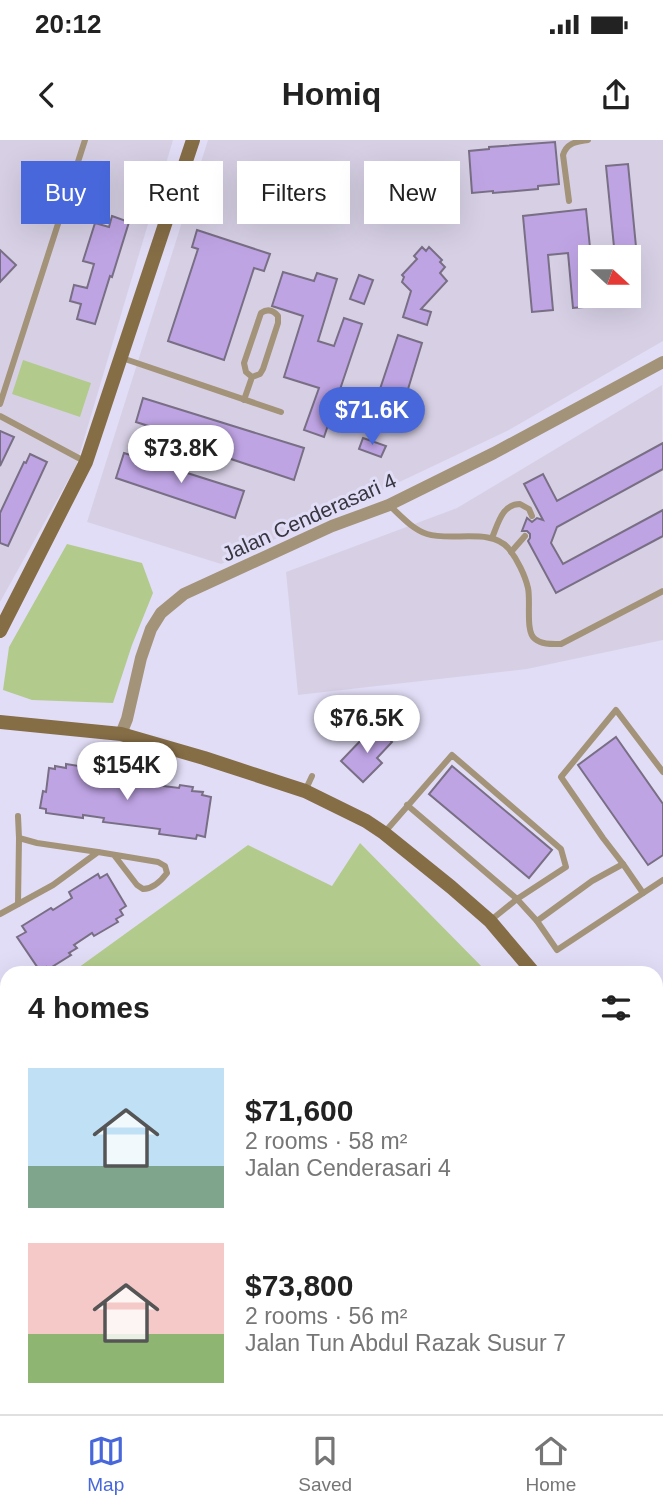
<!DOCTYPE html>
<meta charset="utf-8">
<style>
:root{--surface:#fff;--page:#f2f2f2;--text:#222;--muted:#767676;--line:#e0e0e0;--accent:#4767da}
body{margin:0;font-family:Arial,sans-serif;background:var(--page);color:var(--text);height:100vh;display:flex;flex-direction:column;font-size:26px;white-space:nowrap}
*{box-sizing:border-box;margin:0}
p{font-size:23px;color:var(--muted)}
.icon{flex:none;width:38px;height:38px;fill:none;stroke:currentColor;stroke-width:2;stroke-linecap:round;stroke-linejoin:round}
.map{position:relative;flex:1;overflow:hidden}
.drawer{position:absolute;left:0px;top:826px;width:663px;height:448px;display:flex;flex-direction:column;background:var(--surface);border-radius:21px 21px 0 0;box-shadow:0 7px 28px #0002}
.drawer>*{flex:none}
.hud{position:absolute;left:21px;top:21px;width:621px;height:63px;display:flex;gap:14px}
.needle{width:46px;rotate:111deg}
.buttons{position:absolute;left:578px;top:105px;display:grid;gap:14px}
.buttons a{display:grid;place-items:center;width:63px;height:63px;border-radius:0px;background:var(--surface);box-shadow:0 7px 28px #0002;font-size:35px}
.price{position:absolute;translate:-50% -60px;padding:0 16px;border-radius:24px;background:#fff;color:#222;font-size:23px;line-height:46px;filter:drop-shadow(0 2px 4px #0008)}
.price::after{content:'';position:absolute;left:50%;top:42px;width:21px;height:16px;margin-left:-10px;background:inherit;clip-path:polygon(0 0,100% 0,50% 100%)}
.price.current{background:var(--accent);color:#fff}
ul{padding:0;list-style:none}
li{display:flex;align-items:center;gap:21px;height:175px;padding:0 28px}
li span{display:grid;place-items:center;flex:none;width:196px;height:140px;border-radius:0px;color:#555}
li>.icon{margin-inline-start:auto}
span .icon{width:84px;height:84px;fill:#fffc;stroke-width:1}
li b{font-size:30px}
h2{display:flex;justify-content:space-between;align-items:center;height:84px;padding:0 28px;font-size:30px}
.tag{padding:0 24px;border-radius:0px;background:var(--surface);box-shadow:0 7px 28px #0002;font-size:24px;line-height:63px}
.tag.current{background:var(--accent);color:#fff}
.status{display:flex;justify-content:space-between;align-items:center;height:49px;padding:0 35px;background:var(--surface);direction:ltr}
.status svg{height:19px;fill:currentColor}
header{display:flex;justify-content:space-between;align-items:center;height:91px;padding:0 28px;background:var(--surface);font-size:32px;font-weight:700}
.tab-bar{display:flex;justify-content:space-around;align-items:center;height:98px;border-top:2px solid var(--line);background:var(--surface);font-size:19px;color:var(--muted)}
.tab-bar a{display:grid;justify-items:center;gap:4px}
.tab-bar .current{color:var(--accent)}
.map>svg:first-child{display:block}
.education{fill:#d7d0e5;fill-rule:evenodd}
.green{fill:#b2cb8d}
.building{fill:#bfa4e4;stroke:#786f85;stroke-width:2}
.lines{fill:none;stroke-linecap:round;stroke-linejoin:round}
.lane{stroke:#a39379;stroke-width:6}
.street{stroke:#a39379;stroke-width:12}
.secondary{stroke:#856d46;stroke-width:14}
.labels{text-anchor:middle;dominant-baseline:central;stroke-width:6;stroke-linejoin:round;paint-order:stroke}
.street-label{font-size:21px;fill:#383640;stroke:#e2ddf6}
</style>
<div class="status"><b>20:12</b><svg viewBox="0 0 49 12"><path d="M0 12V9h3v3zM5 12V6h3v6zM10 12V3h3v9zM15 12V0h3v12zM26 1h20v11H26zM47 4h2v5h-2z"/></svg></div>
<header><svg class="icon" aria-label="back" viewBox="0 0 24 24"><path d="M15 5l-7 7 7 7"/></svg>Homiq<svg class="icon" aria-label="share" viewBox="0 0 24 24"><path d="M12 15V3M7 8l5-5 5 5M5 13v7h14v-7"/></svg></header>
<div class="map">
<svg width="663" height="1274" viewBox="0 0 663 1274">
<rect width="100%" height="100%" fill="#e2ddf6"/>
<g class="education">
<path d="M0,0H173L76,326L0,462Z"/>
<path d="M208,0H663V201L507,291L408,338L221,424L87,382ZM590,117H628V156H590Z"/>
<path d="M662,245L663,500L527,529L298,555L286,432L457,368Z"/>
<path d="M7,964V1267H163L161,1274H0V971Z"/>
</g>
<g class="green">
<path d="M23,220L91,243L80,277L12,254Z"/>
<path d="M67,404L142,423L153,453L132,505L113,563L32,560L3,550L9,507Z"/>
<path d="M360,703L488,833H71L248,705L332,746Z"/>
<path d="M7,858V964L0,971V859Z"/>
<path d="M163,1267H648V1274H161Z"/>
</g>
<g class="building">
<path d="M555,2L559,44L538,46V49L493,53V51L472,53L469,11L489,9V7Z"/>
<path d="M628,24L637,117H615L606,26Z"/>
<path d="M586,69L591,117L590,156H594L595,166L573,168L568,113L548,115L553,170L532,172L523,76Z"/>
<path d="M112,76L129,82L112,137L110,136L95,184L77,179L81,164L70,161L74,145L87,148L94,124L83,121L95,83L109,87Z"/>
<path d="M197,90L270,114L264,131L254,128L224,220L168,201L198,109L192,107Z"/>
<path d="M422,107L426,111L429,107L442,120L440,122L445,127L440,133L447,141L421,169L431,172L427,185L403,177L411,151L402,142L404,137L402,135L417,119L414,116Z"/>
<path d="M0,110L16,125L0,142Z"/>
<path d="M283,132L314,141L317,133L337,139L318,201L334,206L344,178L362,184L324,297L304,290L319,248L284,237L303,176L272,166Z"/>
<path d="M359,135L373,140L364,164L350,159Z"/>
<path d="M398,195L422,203L405,259L379,252Z"/>
<path d="M143,258L304,308L294,340L225,317L227,311L136,282Z"/>
<path d="M0,291L14,297L0,326Z"/>
<path d="M363,298L386,306L381,317L359,309Z"/>
<path d="M663,303V329L557,387L551,403L563,424L663,370V396L556,453L528,401L530,398V394L527,391H522L527,378L532,382L537,378L543,380L524,344L543,334L557,361Z"/>
<path d="M124,313L244,351L235,378L116,338Z"/>
<path d="M30,314L47,322L8,406L0,403V373L24,322L26,323Z"/>
<path d="M379,589L392,602L377,618L382,623L363,642L341,621L364,597L368,601Z"/>
<path d="M616,597L663,664V715L648,725L578,625Z"/>
<path d="M66,624L79,626V630L89,631V634L113,638V635L124,636V633L137,635V639L147,640V643L155,645L179,648L180,645L193,647L192,651L203,652L202,655L211,657L205,697L197,695L196,699L159,694L160,689L103,682L104,678L83,675V678L46,673V669L40,668L43,651L46,652L49,628L55,629V626L66,628Z"/>
<path d="M452,626L552,710L529,738L429,654Z"/>
<path d="M98,734L100,738L107,734L126,766L120,770L123,775L116,779L118,782L94,796L92,793L74,805L77,808L69,813L71,815L47,830L46,827L40,831L17,797L26,792L22,786L51,768L53,770L72,758L69,752Z"/>
</g>
<g class="lines">
<g class="lane">
<path d="M569,61L563,15C567,2 577,2 588,0"/>
<path d="M122,218L281,272"/>
<path d="M244,260L252,237L260,234L263,229L278,183V176C273,170 267,169 261,173L244,223L246,232L252,237"/>
<path d="M0,264L85,0"/>
<path d="M0,276L86,322"/>
<path d="M389,365C401,376 412,389 427,394C451,402 492,387 509,409C517,419 525,435 528,448C531,461 525,492 535,499C542,505 553,504 561,504L663,451"/>
<path d="M492,398C498,384 502,364 520,364L529,369L532,376"/>
<path d="M511,412L525,396"/>
<path d="M305,651L312,636"/>
<path d="M18,676L19,698L37,703L98,712"/>
<path d="M384,693L452,615L561,709L566,727L517,759L407,665"/>
<path d="M623,724L603,698L561,637L616,570L663,632"/>
<path d="M18,764L19,698"/>
<path d="M0,774L53,745L98,712L158,722L165,726L167,733C161,741 153,749 143,749L137,745L114,715"/>
<path d="M491,780L517,759L537,781L557,810L663,740"/>
<path d="M537,781L592,741L623,724L643,753"/>
<path d="M656,913L663,909"/>
<path d="M656,932L663,928"/>
<path d="M656,963L663,958"/>
<path d="M656,984L663,985"/>
<path d="M656,1016L663,1025"/>
</g>
<g class="street">
<path d="M121,594L127,579L141,518L151,489L161,473L184,454L332,386L389,365L494,313L663,222"/>
<path d="M0,1164H7"/>
</g>
<g class="secondary">
<path d="M0,491L86,322L193,0"/>
<path d="M0,582L121,594L204,618L305,651L366,681L384,693L451,747L490,781L534,833"/>
<path d="M656,1059L663,1075"/>
</g>
</g>
<g class="labels">
<g class="street-label">
<text transform="translate(309 377) rotate(-24)">Jalan Cenderasari 4</text>
</g>
</g>
</svg>
<div class="buttons">
<a><svg class="needle" viewBox="-14 -14 28 28"><path d="M0-13l5 13h-10z" fill="#e53935"/><path d="M0 13l5-13h-10z" fill="#767676"/></svg></a>
</div>
<b class="price current" style="left:372px;top:307px">$71.6K</b>
<b class="price" style="left:181px;top:345px">$73.8K</b>
<b class="price" style="left:367px;top:615px">$76.5K</b>
<b class="price" style="left:127px;top:662px">$154K</b>
<div class="hud">
<a class="tag current">Buy</a>
<a class="tag">Rent</a>
<a class="tag">Filters</a>
<a class="tag">New</a>
</div>
<section class="drawer">
<h2>4 homes<svg class="icon" aria-label="filters" viewBox="0 0 24 24"><path d="M4 7h16M4 17h16"/><circle cx="9" cy="7" r="2"/><circle cx="15" cy="17" r="2"/></svg></h2>
<ul>
<li><span style="background:linear-gradient(#bfe0f5 70%,#7fa58c 0)"><svg class="icon" aria-label="home" viewBox="0 0 24 24"><path d="M3 11l9-7 9 7M6 9v11h12V9"/></svg></span><div><b>$71,600</b><p>2 rooms · 58 m²</p><p>Jalan Cenderasari 4</p></div></li>
<li><span style="background:linear-gradient(#f6c9c9 65%,#8fb573 0)"><svg class="icon" aria-label="home" viewBox="0 0 24 24"><path d="M3 11l9-7 9 7M6 9v11h12V9"/></svg></span><div><b>$73,800</b><p>2 rooms · 56 m²</p><p>Jalan Tun Abdul Razak Susur 7</p></div></li>
</ul>
</section>
</div>
<nav class="tab-bar">
<a class="current"><svg class="icon" aria-label="map" viewBox="0 0 24 24"><path d="M3 6l6-2 6 2 6-2v14l-6 2-6-2-6 2zM9 4v14M15 6v14"/></svg>Map</a>
<a><svg class="icon" aria-label="saved" viewBox="0 0 24 24"><path d="M7 4h10v16l-5-4-5 4z"/></svg>Saved</a>
<a><svg class="icon" aria-label="home" viewBox="0 0 24 24"><path d="M3 11l9-7 9 7M6 9v11h12V9"/></svg>Home</a>
</nav>
